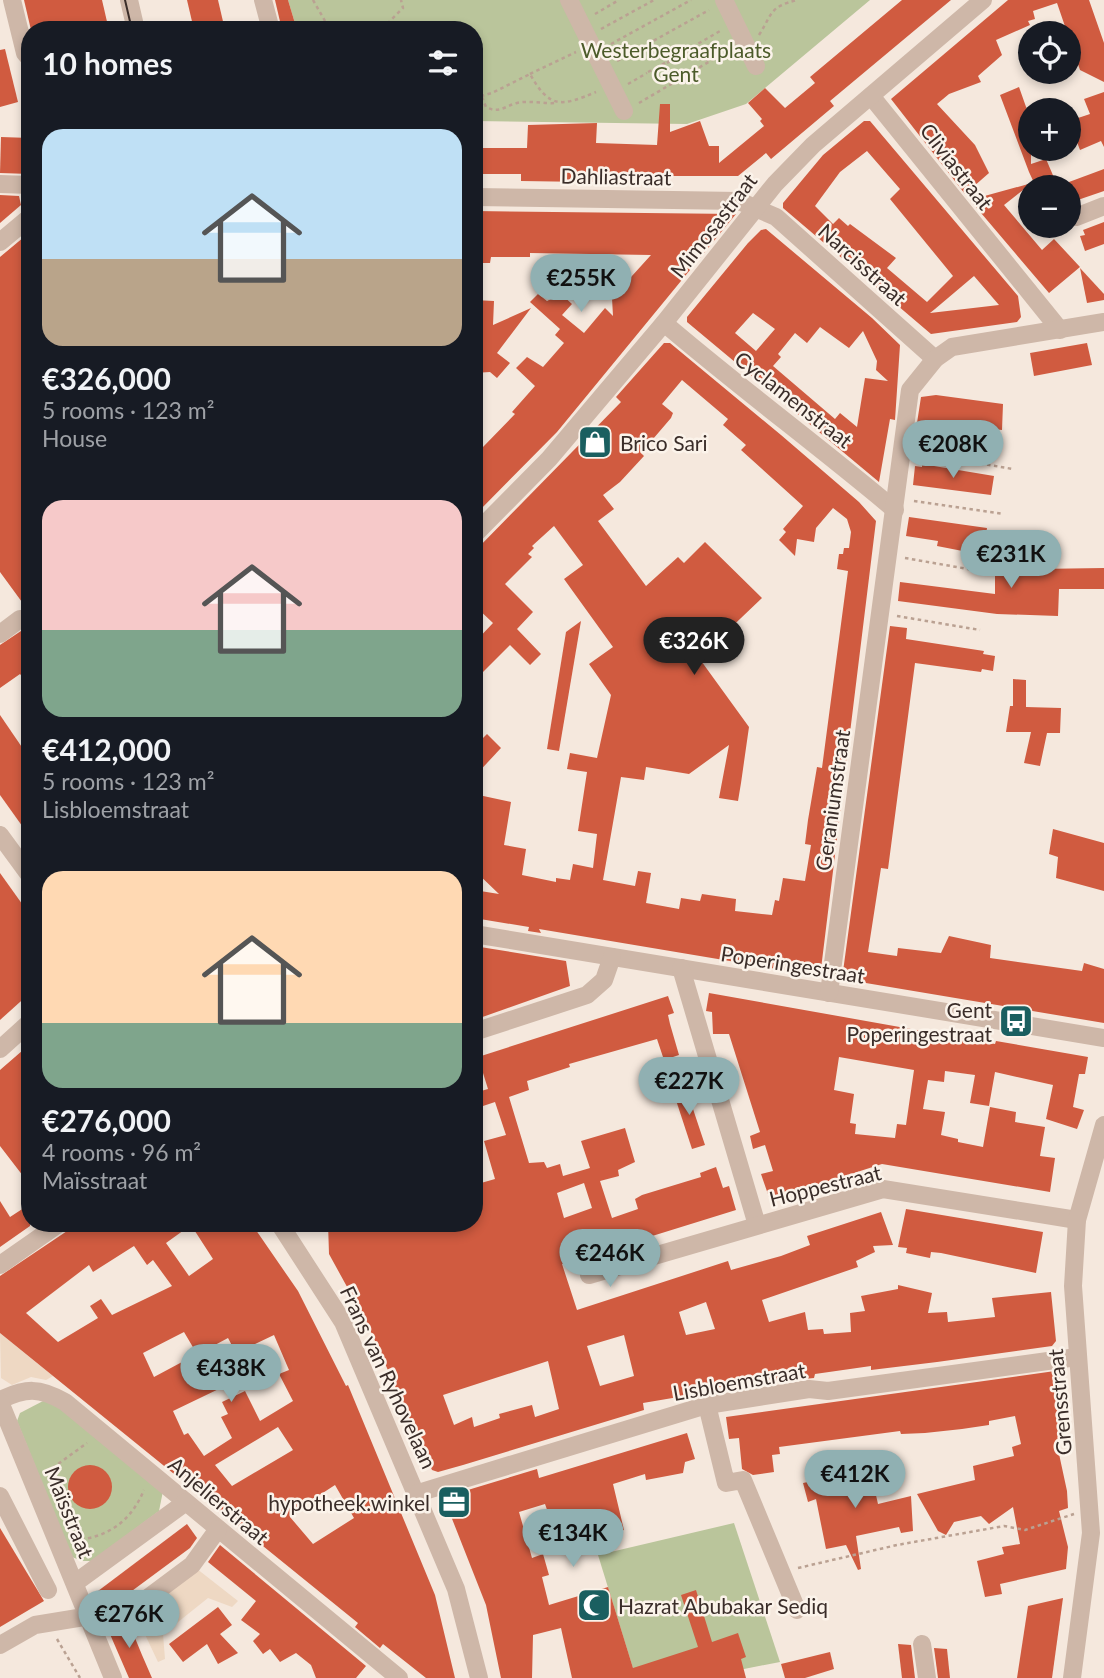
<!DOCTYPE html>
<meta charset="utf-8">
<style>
:root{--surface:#171b24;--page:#242831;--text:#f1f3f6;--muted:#9ea1a6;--accent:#90b0b2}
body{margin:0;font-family:Lato,sans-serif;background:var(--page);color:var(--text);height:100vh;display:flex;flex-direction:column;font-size:26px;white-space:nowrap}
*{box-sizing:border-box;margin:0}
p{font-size:23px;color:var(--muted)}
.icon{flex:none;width:38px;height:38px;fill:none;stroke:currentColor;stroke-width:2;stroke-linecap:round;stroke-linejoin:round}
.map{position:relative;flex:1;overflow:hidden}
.side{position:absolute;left:21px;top:21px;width:462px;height:1211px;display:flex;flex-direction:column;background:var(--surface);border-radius:28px;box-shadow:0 4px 10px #0003}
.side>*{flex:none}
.buttons{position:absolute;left:1018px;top:21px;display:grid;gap:14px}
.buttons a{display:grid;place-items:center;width:63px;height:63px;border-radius:50%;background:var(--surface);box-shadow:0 4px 10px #0003;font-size:35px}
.price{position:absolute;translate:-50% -60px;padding:0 16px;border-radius:24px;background:var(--accent);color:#111;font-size:23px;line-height:46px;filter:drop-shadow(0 2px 4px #0008)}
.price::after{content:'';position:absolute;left:50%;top:42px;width:21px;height:16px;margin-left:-10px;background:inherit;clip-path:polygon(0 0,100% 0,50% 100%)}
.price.active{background:#222;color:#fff}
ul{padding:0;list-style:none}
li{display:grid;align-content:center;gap:14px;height:371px;padding:0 21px}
li span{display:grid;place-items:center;height:217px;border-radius:21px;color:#555}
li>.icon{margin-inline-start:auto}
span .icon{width:126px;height:126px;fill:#fffc;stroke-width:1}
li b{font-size:30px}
h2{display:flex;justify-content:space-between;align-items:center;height:84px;padding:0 21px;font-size:30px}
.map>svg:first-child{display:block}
.green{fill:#bac59b}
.plaza{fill:#eed8c3}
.building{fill:#d05b40;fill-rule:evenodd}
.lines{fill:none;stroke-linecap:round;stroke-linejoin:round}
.path{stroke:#baa192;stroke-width:2.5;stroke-dasharray:3.5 3.5;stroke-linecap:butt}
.minor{stroke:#ceb7a8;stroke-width:18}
.tram{stroke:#3a2d29;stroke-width:2}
.labels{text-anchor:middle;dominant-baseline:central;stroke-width:5;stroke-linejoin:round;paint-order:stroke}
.park-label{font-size:21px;fill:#4c5b2a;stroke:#fbf3ea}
.street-label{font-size:21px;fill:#3a2d29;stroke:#fbf3ea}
.poi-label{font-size:21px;fill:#3a2d29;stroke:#fbf3ea;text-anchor:start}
</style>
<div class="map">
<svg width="1104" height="1678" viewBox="0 0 1104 1678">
<rect width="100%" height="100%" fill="#f5e8dd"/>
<g class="green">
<path d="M288,0H870L746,104L687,124L474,121V30H297Z"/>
<path d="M45,1400L62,1407L163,1491L159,1511L92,1561H82L72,1557L17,1421L20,1413Z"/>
<path d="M734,1523L780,1662L744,1669L636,1678L598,1555Z"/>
</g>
<g class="plaza">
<path d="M0,1333L27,1355L53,1376L46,1380L31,1377L12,1385L1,1378Z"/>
<path d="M192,1565L238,1601L232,1607L208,1598L163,1634L165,1659L158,1662L133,1609Z"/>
</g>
<g class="building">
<path d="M24,0H102L108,26L105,30H31Z"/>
<path d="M187,0H218L225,30H194Z"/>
<path d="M275,0H288L297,30H282Z"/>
<path d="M902,0H951L830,101L834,106L771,159L766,153L738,176H604L603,182H587L521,181V174H474V148H527L528,125L597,123L596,143L657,145L660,104H670V132L700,121L709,146H719V163L764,126L760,121L762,119L748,103L765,88L785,108L815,83L810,77Z"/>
<path d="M1008,0H1089L1104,43V82L1080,70L1057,3L1033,11L1035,19L1028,21L1030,25L996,40L1002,55L978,76L981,82L949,94L937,104L975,145L989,173L965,194L891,99Z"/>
<path d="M5,49L18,102L0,107V50Z"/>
<path d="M1019,87L1031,121V164L1046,159L1058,187H1036L1029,172L1000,95Z"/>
<path d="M1104,92V147L1101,141L1080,150L1069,121L1090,114L1084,99Z"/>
<path d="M864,121H870L1018,296L1021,317L1017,322L931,334L783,208V203L823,155ZM867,151L900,189L890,199L953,276L927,302L887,268L896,258L850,224L848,226L839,218L833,224L815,206L840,172ZM974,276L999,305L930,313L935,309Z"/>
<path d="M1,137L30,138V174L0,173Z"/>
<path d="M1104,169V191L1069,203V182Z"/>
<path d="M1032,183L1004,205L1042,250L1054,239L1080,267L1049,293L970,200Z"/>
<path d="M0,195L19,196L21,205L0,223Z"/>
<path d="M474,211L736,214L557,432L474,516V439L483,447L515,414L512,412L535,386L516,368L527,357L543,367L564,343L555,335L560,329L530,302L538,294L547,301L561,294L572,304L562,315L584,333L605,308L613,316L612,298L651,255L530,253V257H491L490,263H474Z"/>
<path d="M1104,222V244L1085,251L1080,236L1085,235L1083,230Z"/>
<path d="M766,229L872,318L900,345L895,420L890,419L879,482L687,322V317L748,243L761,230ZM753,313L775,329L756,351L735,333ZM820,327L849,348L863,331L877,361L876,370L888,381L865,378L857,427L840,413L835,419L773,366L781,357L778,354L795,333L807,343Z"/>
<path d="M30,232V294L21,300L30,311V613L0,572V257Z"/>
<path d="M1080,268L1104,294V300L1087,303Z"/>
<path d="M474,300L494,301L493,325L531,308L497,353L510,363L497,378L490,372L474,373Z"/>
<path d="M664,343H670L781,435L859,502L876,521L821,969L813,975L539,929L541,933L528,931L529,927L474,918V890L499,894L474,870V794L511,802L504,845L526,849L522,875L556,882V878L570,880L573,864L593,868L597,834L578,831L587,772L567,769L570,753L597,758L611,695L589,664L613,647L564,579L583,565L554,526L532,546L534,548L528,554L532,557L505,584L533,612L517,629L541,654L530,665L510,645L474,681V643L493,623L474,605V552L621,402L616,397ZM682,380L728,419L723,425L746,445L741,450L803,506L783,529L786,532L779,540L795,556L797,539L814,542L816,528L833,508L847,519L851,532L849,548H844L843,554H839L837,569L848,571L822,768L817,767L808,820L805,844L811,845L805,881L783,878L779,901L775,900L772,915L735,911L736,899L702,894L700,901L681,898L679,909L646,903L651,873L638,871L635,886L603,880L621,777L644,780L646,767L689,774L729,745L719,798L738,801L741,783L749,727L699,658L762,598L705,542L684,563L678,557L646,586L598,521L614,509L603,495L620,482L644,456L641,453L671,418L673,413L662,404Z"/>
<path d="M1087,343L1092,365L1034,376L1030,353Z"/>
<path d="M936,395L1003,404L1002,430L965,426L963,434L947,433L948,427L917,423L921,397Z"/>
<path d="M922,464L994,476L991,495L913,485L915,466L922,467Z"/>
<path d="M909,517L987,528L983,555L937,546L938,541L906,536Z"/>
<path d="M1036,554L1037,569L1104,568V589H1059L1058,616L997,614L898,601L900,582L995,594V570H1016L1015,555Z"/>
<path d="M581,621L559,751L547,749L566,632Z"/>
<path d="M30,625V686L20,674L0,688V645Z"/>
<path d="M890,626L907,628L906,639L984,651L983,654L995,656L993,671L982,669L981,672L915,663L888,869L881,868L868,952L897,956L898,948L941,953L949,936L991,945L990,958L1082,971L1084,963L1104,969V1023L842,979Z"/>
<path d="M1013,679L1026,680V707L1061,708L1060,733H1047L1040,766L1024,763L1031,732H1006L1010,706H1013Z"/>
<path d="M0,715L30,759V837L0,795Z"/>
<path d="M487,734L501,748L474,777V747Z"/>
<path d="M1053,829L1104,843V891L1056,878L1058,857L1049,854Z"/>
<path d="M0,873L30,915V993L0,1020Z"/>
<path d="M474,946L566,961L570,986L474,1020Z"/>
<path d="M709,993L995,1044L996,1041L1088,1057L1085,1074H1079L1073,1107L1084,1110L1077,1129L1046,1119L1053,1085L995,1072L989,1106L970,1103L975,1075L945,1071L944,1082L928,1080L923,1109L945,1112L941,1135L958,1139V1142L983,1147L990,1107L1016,1112L1015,1122L1045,1127L1040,1156L1055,1158L1050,1192L882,1164L770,1200L761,1174L773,1171L765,1145L753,1149L750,1136L760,1132L729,1034H713L712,1012L706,1011ZM839,1057L914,1070L906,1125L897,1124L895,1138L855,1134L856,1124L850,1123L854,1094L834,1090Z"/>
<path d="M668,996L674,1013L668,1015L670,1024L679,1055L664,1060L657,1039L569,1064L570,1067L527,1081L529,1090L509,1097L529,1163L544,1162L547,1168L560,1164L563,1176L590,1168L581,1141L625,1128L635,1162L618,1170L619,1176L600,1181L612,1218L638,1209L635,1199L642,1195L701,1177L700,1173L716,1167L723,1188L729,1186L736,1210L562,1264L577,1310L728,1261L731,1270L781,1256L810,1245L807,1236L881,1212L893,1245L873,1246L875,1252L856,1261L858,1267L762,1300L769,1322L805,1312L808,1330L823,1329L824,1334L851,1332L850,1313L865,1311L861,1296L898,1289V1285L932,1293L928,1313L947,1312L948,1322L995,1317L992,1298L1051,1292L1056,1341L1052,1346L937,1362L871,1370V1366L815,1374L814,1378L701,1389L702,1393L643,1403L644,1410L463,1465L438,1472L432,1470L368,1325L329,1254L328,1223H474V1185L495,1179L484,1141L506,1135L495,1102L474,1109V1093L488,1089L478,1057ZM584,1183L592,1208L564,1218L557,1193ZM706,1302L715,1329L686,1335L679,1312ZM624,1335L634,1376L600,1386L587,1346ZM548,1361L559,1409L535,1417L532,1405L499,1414L500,1418L474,1427L472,1417L454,1425L443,1395Z"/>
<path d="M30,1044V1146L21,1152L30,1166V1185L0,1146V1070Z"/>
<path d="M685,1085L705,1145L692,1149L672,1088Z"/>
<path d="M0,1201L10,1217L30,1204V1226L0,1247Z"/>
<path d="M906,1209L1043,1232L1036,1273L941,1253L931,1252L930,1258L906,1253L907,1248L898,1247Z"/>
<path d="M79,1223H251L298,1291L346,1386L348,1385L435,1595L455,1678H426L383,1644L380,1648L355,1627L358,1623L0,1333V1276ZM191,1225L213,1259L189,1276L166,1243ZM134,1246L147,1265L153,1260L172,1286L112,1315L101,1299L90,1306L98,1318L58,1342L26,1313L89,1265L93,1272ZM184,1332L197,1354L154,1377L143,1353ZM274,1335L289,1370L279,1374L293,1401L260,1421L245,1391L222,1402L228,1414L221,1417L232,1438L204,1456L188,1433L184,1435L173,1411L227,1385L220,1372L202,1381L198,1354L228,1338L236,1353ZM278,1427L293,1450L232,1486L215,1465ZM335,1485L354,1518L313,1544L290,1517L297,1513L295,1511Z"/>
<path d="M1055,1371L1059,1375L1064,1424L1065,1435L1056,1440L1067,1491L1068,1508L1059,1511L1068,1547L1066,1569L1000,1584L1002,1594L985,1597L977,1561L1004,1554L1002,1547L1020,1544L1013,1507L989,1524L981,1516L954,1522L946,1535L938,1531L917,1494L975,1480L973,1466L1014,1456L1012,1447L1021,1444L1015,1416L989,1421V1425L962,1429L925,1433L901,1434L900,1431L779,1447L780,1454L772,1455L774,1472L753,1475L742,1469L739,1438L729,1439L726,1417Z"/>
<path d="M687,1433L695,1459L685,1462L683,1473L646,1480L645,1474L613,1484L624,1530L561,1549L545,1504L519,1512L532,1558L543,1554L549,1575L542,1577L549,1605L608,1587L633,1668L698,1647L681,1595L696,1590L712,1642L738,1633L746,1657L741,1659L746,1678H572L561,1628L533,1635L532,1678H501L486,1605L445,1501L448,1496L537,1469L539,1478Z"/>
<circle cx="90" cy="1487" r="22"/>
<path d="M870,1469L878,1504L911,1496L913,1531L901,1533L899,1527L856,1536L861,1569L858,1570L846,1545L826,1549L816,1499L808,1502L803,1483Z"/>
<path d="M187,1524L197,1538L190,1548L121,1599L106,1602L98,1591Z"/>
<path d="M0,1528L44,1601L0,1627Z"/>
<path d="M220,1545L366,1666L356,1678H316L311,1665L296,1653L280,1662L270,1649L263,1654L253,1641L260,1634L241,1620L256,1601L208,1562Z"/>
<path d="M1063,1598L1052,1678H1017L1028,1606Z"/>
<path d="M218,1607L232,1625L220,1634L238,1653L218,1664L207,1644L183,1662L169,1644Z"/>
<path d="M128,1621L142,1655L152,1678H129L106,1625Z"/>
<path d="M898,1644L911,1645L915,1678H902Z"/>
<path d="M934,1648L947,1649L950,1678H938Z"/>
<path d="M830,1652L834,1669L805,1678H785L781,1664Z"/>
</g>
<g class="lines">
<g class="path">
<path d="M313,0L325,21L340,30"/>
<path d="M595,14L619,0"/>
<path d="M601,29L654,0"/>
<path d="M386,30V25L403,8L401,0"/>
<path d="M759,35C773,13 769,7 797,0"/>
<path d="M611,44L691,0"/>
<path d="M617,61L709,10"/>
<path d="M656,68L720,31"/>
<path d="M648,72L687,53L709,60L731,54"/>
<path d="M530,74L576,52"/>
<path d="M628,84L647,73"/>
<path d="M482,97L486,107C499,114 505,106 517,103C529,100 544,104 556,103"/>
<path d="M474,98L492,93L530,74C550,110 562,106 596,92"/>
<path d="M639,103L712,60"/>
<path d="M918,453L1013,469"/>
<path d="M914,501L1004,514"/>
<path d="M905,558L991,573"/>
<path d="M897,616L980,630"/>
<path d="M47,1472L87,1443"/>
<path d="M74,1540C108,1538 131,1521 144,1490"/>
<path d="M798,1568L897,1545L1004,1526L1025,1530L1074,1514"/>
<path d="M57,1639L80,1678"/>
</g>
<g class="minor">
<path d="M12,0L25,53L30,59"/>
<path d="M129,0L136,30"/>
<path d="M263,0L271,30"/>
<path d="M569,0L624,111"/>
<path d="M724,0L756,66"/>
<path d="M871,96L1060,330"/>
<path d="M0,184L30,185"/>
<path d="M474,197L739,201L776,217L935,359"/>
<path d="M1076,217L1104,206"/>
<path d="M0,242L30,217"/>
<path d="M664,323C740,388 819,446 895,510"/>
<path d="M474,535L549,459L664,323L775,184L813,145L983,0"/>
<path d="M0,634L20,619"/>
<path d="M0,835L30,876"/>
<path d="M474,934L1104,1038"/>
<path d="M681,968L757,1225"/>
<path d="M829,993L910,390L935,359L952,347L1104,322"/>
<path d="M474,1032L587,995L604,980L612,957"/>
<path d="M0,1049L30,1022"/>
<path d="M279,1223L343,1322L456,1589L479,1678"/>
<path d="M0,1265L60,1223"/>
<path d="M589,1275L883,1189L1077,1220"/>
<path d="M0,1400C26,1388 39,1387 65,1402L399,1678"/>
<path d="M0,1402L113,1678"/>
<path d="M707,1405L726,1483L743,1480L797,1610"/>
<path d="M418,1493L707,1405L809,1389L828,1391L1077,1357"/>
<path d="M0,1496L48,1590"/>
<path d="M75,1583L186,1502"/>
<path d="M922,1644L927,1678"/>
<path d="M0,1645L35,1625L133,1609L192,1565L218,1529"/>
<path d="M1072,1678L1091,1533L1073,1286L1077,1220L1104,1125"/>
</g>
<path class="tram" d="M125,0L132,30"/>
</g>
<defs>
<g id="shop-square" transform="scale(1.75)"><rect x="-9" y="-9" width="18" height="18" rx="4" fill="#1a5f60" stroke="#fbf3ea"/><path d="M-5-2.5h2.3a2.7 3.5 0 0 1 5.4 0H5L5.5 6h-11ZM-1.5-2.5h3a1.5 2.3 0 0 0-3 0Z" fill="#fff"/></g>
<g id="bus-square" transform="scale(1.75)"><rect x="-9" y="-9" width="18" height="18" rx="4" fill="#1a5f60" stroke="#fbf3ea"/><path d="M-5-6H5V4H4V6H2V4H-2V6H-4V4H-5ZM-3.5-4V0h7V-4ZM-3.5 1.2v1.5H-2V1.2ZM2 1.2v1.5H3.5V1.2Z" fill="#fff"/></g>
<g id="office-square" transform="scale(1.75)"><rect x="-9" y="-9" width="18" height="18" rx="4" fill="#1a5f60" stroke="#fbf3ea"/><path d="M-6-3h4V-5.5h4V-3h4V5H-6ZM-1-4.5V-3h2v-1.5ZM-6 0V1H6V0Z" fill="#fff"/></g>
<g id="mosque-square" transform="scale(1.75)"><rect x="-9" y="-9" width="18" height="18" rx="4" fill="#1a5f60" stroke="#fbf3ea"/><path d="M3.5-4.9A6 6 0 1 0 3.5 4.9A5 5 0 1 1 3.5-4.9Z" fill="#fff"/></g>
</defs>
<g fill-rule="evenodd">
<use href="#shop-square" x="595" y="442"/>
<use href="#bus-square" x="1016" y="1021"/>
<use href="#office-square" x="454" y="1502"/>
<use href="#mosque-square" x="594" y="1605"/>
</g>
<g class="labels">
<g class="park-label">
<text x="676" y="49">Westerbegraafplaats<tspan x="676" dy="24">Gent</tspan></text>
</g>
<g class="street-label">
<text transform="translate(957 166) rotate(52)">Cliviastraat</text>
<text transform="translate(616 176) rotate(1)">Dahliastraat</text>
<text transform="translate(713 225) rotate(-52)">Mimosastraat</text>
<text transform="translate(863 264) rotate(42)">Narcisstraat</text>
<text transform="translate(794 399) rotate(38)">Cyclamenstraat</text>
<text transform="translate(832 800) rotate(-82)">Geraniumstraat</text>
<text transform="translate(793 964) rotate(9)">Poperingestraat</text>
<text transform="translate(825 1185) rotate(-14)">Hoppestraat</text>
<text transform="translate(389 1377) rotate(65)">Frans van Ryhovelaan</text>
<text transform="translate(739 1381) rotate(-10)">Lisbloemstraat</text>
<text transform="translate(1059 1402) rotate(-95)">Grensstraat</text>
<text transform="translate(219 1500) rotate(40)">Anjelierstraat</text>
<text transform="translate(70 1512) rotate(68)">Maïsstraat</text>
</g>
<g class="poi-label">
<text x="620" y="442">Brico Sari</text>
<text x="992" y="1009" text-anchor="end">Gent<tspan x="992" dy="24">Poperingestraat</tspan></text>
<text x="430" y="1502" text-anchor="end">hypotheek.winkel</text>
<text x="618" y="1605">Hazrat Abubakar Sediq</text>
</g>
</g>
</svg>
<div class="buttons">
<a><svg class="icon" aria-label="locate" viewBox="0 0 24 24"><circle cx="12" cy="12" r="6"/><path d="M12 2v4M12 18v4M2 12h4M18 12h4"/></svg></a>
<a>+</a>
<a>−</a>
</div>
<b class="price" style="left:581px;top:314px">€255K</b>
<b class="price" style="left:953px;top:480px">€208K</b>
<b class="price" style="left:1011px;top:590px">€231K</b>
<b class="price active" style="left:694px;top:677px">€326K</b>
<b class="price" style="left:689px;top:1117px">€227K</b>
<b class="price" style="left:610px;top:1289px">€246K</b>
<b class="price" style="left:231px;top:1404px">€438K</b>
<b class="price" style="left:855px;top:1510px">€412K</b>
<b class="price" style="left:573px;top:1569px">€134K</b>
<b class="price" style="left:129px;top:1650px">€276K</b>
<section class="side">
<h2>10 homes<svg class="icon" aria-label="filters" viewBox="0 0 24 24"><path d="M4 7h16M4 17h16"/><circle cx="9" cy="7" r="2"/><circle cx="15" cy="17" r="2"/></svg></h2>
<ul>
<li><span style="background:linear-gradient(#bfe0f5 60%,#b9a48a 0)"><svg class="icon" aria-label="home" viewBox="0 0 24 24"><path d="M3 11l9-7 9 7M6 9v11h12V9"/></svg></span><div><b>€326,000</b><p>5 rooms · 123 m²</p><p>House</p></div></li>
<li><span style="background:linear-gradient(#f6c9c9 60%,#7fa58c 0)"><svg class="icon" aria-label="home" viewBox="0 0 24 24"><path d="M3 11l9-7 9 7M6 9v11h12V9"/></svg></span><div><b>€412,000</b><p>5 rooms · 123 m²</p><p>Lisbloemstraat</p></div></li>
<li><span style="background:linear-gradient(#ffd9b3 70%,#7fa58c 0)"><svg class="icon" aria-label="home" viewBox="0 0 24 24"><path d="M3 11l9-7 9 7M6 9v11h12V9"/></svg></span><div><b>€276,000</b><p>4 rooms · 96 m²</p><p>Maïsstraat</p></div></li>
</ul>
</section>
</div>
